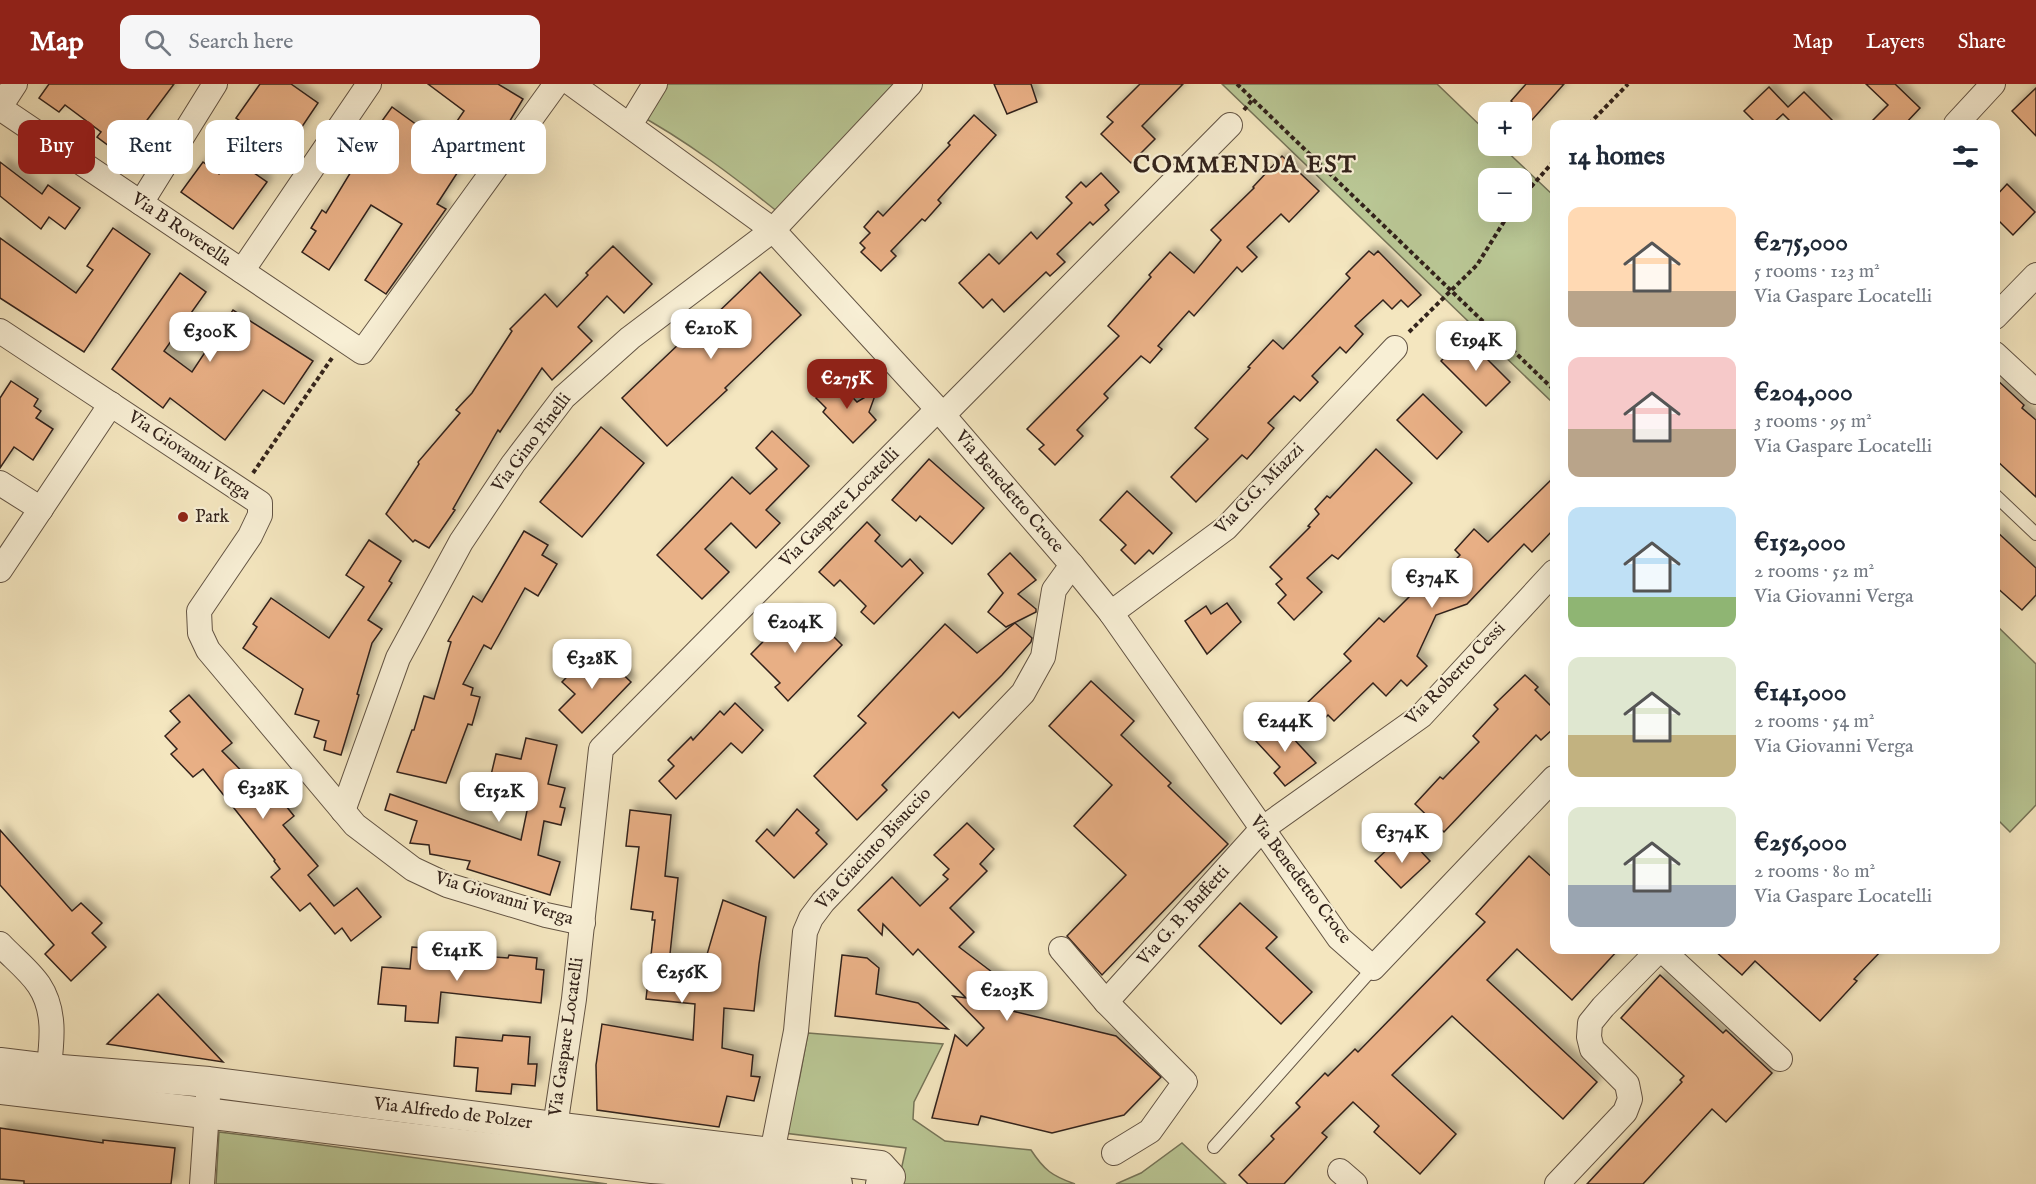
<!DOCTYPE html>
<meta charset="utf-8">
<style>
:root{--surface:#fff;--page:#f6f6f7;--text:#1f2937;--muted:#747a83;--accent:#8f2418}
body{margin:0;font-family:"IM FELL English",serif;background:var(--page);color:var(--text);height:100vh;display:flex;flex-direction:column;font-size:22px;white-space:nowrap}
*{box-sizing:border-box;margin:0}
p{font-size:20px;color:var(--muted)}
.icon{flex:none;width:33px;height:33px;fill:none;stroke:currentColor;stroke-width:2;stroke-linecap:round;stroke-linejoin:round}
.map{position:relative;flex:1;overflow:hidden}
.details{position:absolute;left:1550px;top:36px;width:450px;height:834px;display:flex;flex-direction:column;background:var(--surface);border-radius:12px;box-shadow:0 6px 24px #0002}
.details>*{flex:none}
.top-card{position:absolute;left:18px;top:36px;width:570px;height:54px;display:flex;gap:12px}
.buttons{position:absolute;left:1478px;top:18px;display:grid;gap:12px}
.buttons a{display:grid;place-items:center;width:54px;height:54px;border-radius:12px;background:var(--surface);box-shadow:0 6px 24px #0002;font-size:30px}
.price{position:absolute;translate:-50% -51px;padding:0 14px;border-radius:12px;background:#fff;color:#222;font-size:20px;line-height:39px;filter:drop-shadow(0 2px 3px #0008)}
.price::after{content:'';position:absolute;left:50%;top:36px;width:18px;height:14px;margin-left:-9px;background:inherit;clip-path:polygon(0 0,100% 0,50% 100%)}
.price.selected{background:var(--accent);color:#fff}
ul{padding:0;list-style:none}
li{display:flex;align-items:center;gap:18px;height:150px;padding:0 18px}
li span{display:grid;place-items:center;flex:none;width:168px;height:120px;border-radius:12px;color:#555}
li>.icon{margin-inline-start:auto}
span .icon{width:72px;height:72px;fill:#fffc;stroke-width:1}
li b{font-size:26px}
h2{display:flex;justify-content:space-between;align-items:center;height:72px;padding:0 18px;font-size:26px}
.chip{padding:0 21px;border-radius:12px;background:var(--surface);box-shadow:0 6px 24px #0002;font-size:21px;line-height:54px}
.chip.selected{background:var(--accent);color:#fff}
header{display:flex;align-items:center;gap:36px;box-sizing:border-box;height:84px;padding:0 30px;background:var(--accent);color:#fff}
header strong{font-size:28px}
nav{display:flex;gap:33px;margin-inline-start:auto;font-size:21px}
.search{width:420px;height:54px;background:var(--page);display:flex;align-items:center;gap:15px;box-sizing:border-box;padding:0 21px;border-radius:12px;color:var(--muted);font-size:22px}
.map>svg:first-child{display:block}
.green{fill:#b9c694;stroke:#767458;stroke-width:1.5;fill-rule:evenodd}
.building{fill:#e8af85;stroke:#33231b;stroke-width:1.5;filter:url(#shadow)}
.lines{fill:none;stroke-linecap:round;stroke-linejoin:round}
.service-casing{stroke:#635444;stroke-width:14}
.minor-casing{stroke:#635444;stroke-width:26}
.tertiary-casing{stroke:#635444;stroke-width:32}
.path{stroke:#33231b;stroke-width:4;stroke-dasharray:4.5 3;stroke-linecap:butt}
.service{stroke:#f8efd5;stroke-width:12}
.minor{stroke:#f8efd5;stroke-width:24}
.tertiary{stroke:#f8efd5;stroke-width:30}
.poi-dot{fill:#8f2418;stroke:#f8efd5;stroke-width:2}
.labels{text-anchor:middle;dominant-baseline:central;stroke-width:4.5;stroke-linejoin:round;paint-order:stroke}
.street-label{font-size:18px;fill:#33231b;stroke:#f8efd5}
.poi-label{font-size:18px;fill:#33231b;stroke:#f8efd5;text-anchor:start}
.district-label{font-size:24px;font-weight:bold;letter-spacing:1.5px;fill:#33231b;stroke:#f8efd5}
</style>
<header>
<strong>Map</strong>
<div class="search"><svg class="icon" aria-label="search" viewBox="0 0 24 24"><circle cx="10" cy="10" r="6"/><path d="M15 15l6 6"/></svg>Search here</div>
<nav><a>Map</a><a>Layers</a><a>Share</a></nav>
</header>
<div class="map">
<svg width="2036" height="1100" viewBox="0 0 2036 1100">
<defs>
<filter id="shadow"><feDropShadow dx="5.5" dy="-5.5" stdDeviation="3" flood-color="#0004"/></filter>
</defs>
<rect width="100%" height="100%" fill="#f4e6bf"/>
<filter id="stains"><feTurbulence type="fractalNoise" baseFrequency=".00333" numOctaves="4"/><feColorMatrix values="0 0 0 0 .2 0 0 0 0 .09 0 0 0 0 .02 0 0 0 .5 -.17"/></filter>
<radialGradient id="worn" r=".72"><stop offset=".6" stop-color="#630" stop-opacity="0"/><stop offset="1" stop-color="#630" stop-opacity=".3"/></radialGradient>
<g class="green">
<path d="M647,0H896L784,133C736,94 686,56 632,27Z"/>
<path d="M1222,0H1437L1488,49V62H1501L1554,112V320ZM1488,94H1521V128H1488Z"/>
<path d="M1995,540L2036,580V721L2010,748L1995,733Z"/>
<path d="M808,949L943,960L914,1018L913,1035L945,1057L1031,1066C1044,1086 1052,1092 1075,1100H898L906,1064L784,1049L799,997Z"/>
<path d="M219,1048L300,1058L607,1100H216Z"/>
<path d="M1182,1059L1226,1100H1116L1141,1089Z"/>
</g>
<g class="building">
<path d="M49,0H174L121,71L97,53L101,48L65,21L59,28L39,14Z"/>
<path d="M260,0H291L318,19L285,68L236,34Z"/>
<path d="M428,0H498L523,15L502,50L496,47L469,88L461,83L437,120L446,125L386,210L365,196L402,140L371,121L329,186L302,168L316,147L311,144L322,126L326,129L366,63L364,62L392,23L442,59L464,27Z"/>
<path d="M994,0H1031L1037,18L1007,30Z"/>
<path d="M1140,0H1183L1142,42L1155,55L1131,79L1101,50L1113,38L1107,33Z"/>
<path d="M1526,0H1564L1532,36L1511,17Z"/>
<path d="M1866,0H1895L1920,24L1905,40H1869L1888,21Z"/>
<path d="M1769,3L1788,23L1804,8L1836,40H1793L1783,30L1772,40H1757L1744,27Z"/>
<path d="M2036,4V52L2012,27Z"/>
<path d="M974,31L996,51L938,116L941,119L925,137L922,135L891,167L896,172L881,187L861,168L865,164L860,159L870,149L864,143L878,127L883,132L950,61L948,59Z"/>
<path d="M1282,72L1319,107L1289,138L1281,130L1247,163L1257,173L1242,188L1237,183L1194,232L1189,227L1158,262L1162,265L1150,279L1141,272L1104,310L1108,314L1077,346L1083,352L1055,381L1039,365L1044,361L1027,345L1119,252L1108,242L1151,193L1149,191L1170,168L1194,189L1221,156L1211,146L1254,104L1253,103Z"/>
<path d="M231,73L267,98L233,145L181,108L203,78L219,90Z"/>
<path d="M0,78L42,110L48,101L80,124L65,145L49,133L41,145L0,112Z"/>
<path d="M1101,89L1119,108L1105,121L1109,126L1093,141L1090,138L1057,170L1065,178L1050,192L1046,188L1004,228L992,215L983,224L959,199L989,170L999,180L1031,148L1037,155L1072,119L1066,113L1081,98L1086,103Z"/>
<path d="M2007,100L2035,128L2013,151L1995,133V113Z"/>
<path d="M113,144L150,170L84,268L0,214V154L76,209L93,186L87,182Z"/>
<path d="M613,162L652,200L624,229L607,212L578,243L592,257L552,296L542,284L500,348L498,346L453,425L455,426L429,464L415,456L413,458L386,430L419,380L418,378L460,329L456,326L472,309L512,247L510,245L545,210L557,223L588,191L586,189Z"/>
<path d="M1369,167L1374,171L1378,167L1421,211L1408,223L1401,216L1392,225L1383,216L1355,242L1363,250L1346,269L1340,263L1312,292L1318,298L1300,317L1294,312L1268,339L1274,344L1247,375L1242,371L1196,418L1171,393L1208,355L1195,344L1250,284L1248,283L1273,256L1283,265L1350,194L1346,190Z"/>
<path d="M760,188L801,231L725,304L727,306L667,362L622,314L681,258L684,261Z"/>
<path d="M180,189L206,208L164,267L192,288L233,226L313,277L284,320L263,306L225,356L170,314L163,324L112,285Z"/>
<path d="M1465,253L1510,298L1486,322L1441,277Z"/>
<path d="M1995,294L2024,321L2022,324L2036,336V413L1995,375Z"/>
<path d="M835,295L857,318L877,306L869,328L876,336L853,359L823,328L826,324L816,314Z"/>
<path d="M11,297L38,315L34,322L41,327L36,334L53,345L33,376L14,363L0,384V314Z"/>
<path d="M1423,310L1462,348L1437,375L1397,336Z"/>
<path d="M601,343L644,379L582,453L540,418Z"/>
<path d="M772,347L809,382L766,426L780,439L756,464L731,439L705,465L729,488L702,515L657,471L732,393L750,410L777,385L756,364Z"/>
<path d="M1376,365L1412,399L1338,475L1332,471L1307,494L1322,508L1294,536L1278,519L1286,511L1276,500L1282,495L1270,483L1310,443L1308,442L1319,430L1315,425L1327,412L1330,414Z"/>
<path d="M929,375L984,424L952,460L920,432L916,437L892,416Z"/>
<path d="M1554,393V445L1532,468L1524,460L1467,520L1436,531L1417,572L1427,582L1407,602L1401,596L1386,612L1373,599L1334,637L1328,631L1323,636L1307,619L1351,577L1344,570L1379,534L1384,538L1426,496L1431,501L1460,471L1455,466L1474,445L1488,458Z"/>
<path d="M1127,407L1172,449L1153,470L1149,466L1135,480L1121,466L1126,461L1100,436Z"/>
<path d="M867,438L880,451L875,457L902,483L910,475L923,489L874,540L861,528L866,522L840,496L834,502L819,488Z"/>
<path d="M1995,446L2036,484V511L2022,526L1995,502Z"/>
<path d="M524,447L548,461L542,471L557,480L538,512L525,504L491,565L484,561L463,600L473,604L471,611L480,613L472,641L468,640L446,699L397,688L412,646H414L424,612L434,615L451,558L448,557L473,512L482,518Z"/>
<path d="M369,456L401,477L389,497L392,499L368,536L382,545L372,559L357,610L359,611L341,671L324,666L326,657L314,653L319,637L295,630L303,605L243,564L257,543L253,540L271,514L329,554L364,503L346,491Z"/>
<path d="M1010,469L1036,496L1018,510L1036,525V528L1006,543L988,528L1003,509L988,490Z"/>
<path d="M1227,519L1241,538L1207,570L1185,537L1206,522L1211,530Z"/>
<path d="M793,527L820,554L827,546L842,561L788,617L775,603L780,599L751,570Z"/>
<path d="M1015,539L1032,554L1031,558L1002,591L959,634L953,628L882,701L887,706L857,736L814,692L866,639L858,632L945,540L977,569Z"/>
<path d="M595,564L631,598L582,649L559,626L575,610L562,598Z"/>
<path d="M1525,591L1538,603L1535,606L1554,625V644L1541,656L1536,651L1444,748L1415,720L1440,693L1443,695L1479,658L1473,652L1498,625L1494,621Z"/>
<path d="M1091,597L1134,637L1121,651L1171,699L1168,702L1228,760L1102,891L1067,852L1126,791L1074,742L1112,701L1049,642Z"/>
<path d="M189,611L232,659L222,667L267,713L274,707L294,732L283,741L318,782L308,791L334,822L357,804L381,833L351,857L342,844L335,850L310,819L300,827L271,793L280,785L274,777L275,776L203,685L193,693L171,670L177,665L165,652L180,638L170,627Z"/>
<path d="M735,619L763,646L742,669L731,659L676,715L659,697L674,682L668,676L691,653L693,656L720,627L724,631Z"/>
<path d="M1277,637L1316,679L1285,702L1274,689L1280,683L1255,656Z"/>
<path d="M526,654L557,661L548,700L565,704L560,723L565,724L561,741L544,737L538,771L560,778L550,811L467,785L470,777L430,770L429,761L410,759L417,737L385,726L390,710L521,756L529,717L487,708L496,670L521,675Z"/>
<path d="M797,725L819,746L816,749L827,760L794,794L756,757L767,745L774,752Z"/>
<path d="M630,726L671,731L665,792L678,794L670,870L706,874L723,816L766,833L759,880L754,927L724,924L722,964L753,971L751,992L760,993L754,1017L727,1012L719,1043L597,1026L596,981L602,940L693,956L695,920L646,915L655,836H652L653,828L631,825L639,763L626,762Z"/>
<path d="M967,739L994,765L980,780L987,787L950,824L974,848L959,863L1013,904L1008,926L1116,952L1161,993L1124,1031L1052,1049L981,1032L978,1041L932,1034L955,951L967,962L984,944L953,912L966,914L918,865L913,871L883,840L882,851L858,826L892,793L920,822L948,795L943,791L949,785L934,771Z"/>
<path d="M0,746L72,827L81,819L102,839L92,849L106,863L71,897L45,870L54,861L0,801Z"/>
<path d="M1393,760L1403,771L1415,761L1430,777L1401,804L1375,777Z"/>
<path d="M1529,772L1554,795V866H1618L1572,916L1517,865L1487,896L1597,998L1563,1035L1452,932L1392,991L1456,1050L1420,1090L1374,1048L1379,1042L1353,1018L1322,1049L1327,1053L1284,1100H1248L1239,1091L1274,1055L1271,1052L1300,1023L1296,1019L1325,989L1328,992L1355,965L1358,968L1485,838L1476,830Z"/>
<path d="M1240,819L1277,853L1266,864L1312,908L1281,940L1199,862Z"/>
<path d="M412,863L445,866L443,879L479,883L480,872L508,874L509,871L537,874L536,885L544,886L541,919L441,908L438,939L405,937L406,922L378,920L382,883L410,885Z"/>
<path d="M1714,866H1882L1854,895L1857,897L1820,937L1755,877L1742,891Z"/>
<path d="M842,871L867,874L879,884L876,910L918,919L948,945L835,932Z"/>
<path d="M1660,891L1723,949L1726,946L1772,989L1726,1038L1712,1025L1643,1100H1587L1682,998L1680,996L1684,992L1621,934Z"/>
<path d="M158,910L223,978L107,960Z"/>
<path d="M503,951L530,953L528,980H537L535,1002L512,1000L511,1010L476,1007L478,984L454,982L456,953L502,957Z"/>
<path d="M0,1044L103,1059V1056L175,1064L171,1100H24V1097L0,1095Z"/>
</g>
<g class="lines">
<g class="service-casing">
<g id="service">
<path d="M1995,411L2036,450"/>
<path d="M1214,1063L1373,884"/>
</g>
</g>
<g class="minor-casing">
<g id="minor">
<path d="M572,0L773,146L943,331L1072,481L1111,529L1339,854L1373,884L1554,694"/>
<path d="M0,23L15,0"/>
<path d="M0,24L362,268L556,0"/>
<path d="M1956,40L1993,0"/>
<path d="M630,41L655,0"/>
<path d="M141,119L215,0"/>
<path d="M242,187L369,0"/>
<path d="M1995,233L2036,191"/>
<path d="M0,247L260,419V431L250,452L199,527L200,549L208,566L355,741L413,785L447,801L546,831L583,839"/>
<path d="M1995,270L2036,308"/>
<path d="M943,331L1230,41"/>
<path d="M0,399L41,425"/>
<path d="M0,486L111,320"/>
<path d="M1111,529L1226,444L1395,264"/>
<path d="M343,727L398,574L461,458L513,380L564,313L630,254L773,146L910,0"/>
<path d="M0,860C12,873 29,886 39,901C59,931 50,968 47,1001"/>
<path d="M1061,865L1106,918L1185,998L1150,1047L1114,1069"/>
<path d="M1662,866L1780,975"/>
<path d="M1106,918L1262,745L1421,632L1554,488"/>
<path d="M554,1061L555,1043L574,915L601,665L937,326"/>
<path d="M770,1086L772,1069L796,947L805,848L811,834L823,818L1023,609L1043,573L1054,506L1072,481"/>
<path d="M1340,1087L1355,1100"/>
<path d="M202,1100L209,998"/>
<path d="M1557,1100L1625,1028L1630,1015L1627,1000L1592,965L1589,953L1590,939L1603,923L1659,866"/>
</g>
</g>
<g class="tertiary-casing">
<g id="tertiary">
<path d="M0,979L49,985L209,998L555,1043L880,1082L890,1093L881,1100"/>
<path d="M0,1005L205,1029L652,1084L770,1092L837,1100"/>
</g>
</g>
<g class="path">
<path d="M1237,0L1554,306"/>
<path d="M1244,26L1253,15"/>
<path d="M1589,40L1628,0"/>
<path d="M1521,114L1554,77"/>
<path d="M1409,248L1477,181L1510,128"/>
<path d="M253,389L332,274"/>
</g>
<use href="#service" class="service"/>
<use href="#minor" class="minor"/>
<use href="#tertiary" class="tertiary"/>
</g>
<circle class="poi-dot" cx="183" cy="433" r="6"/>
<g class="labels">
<g class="street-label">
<text transform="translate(181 146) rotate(34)">Via B Roverella</text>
<text transform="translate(532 359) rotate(-53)">Via Gino Pinelli</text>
<text transform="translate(189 372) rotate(34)">Via Giovanni Verga</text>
<text transform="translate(1260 405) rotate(-46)">Via G.G. Miazzi</text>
<text transform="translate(1009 408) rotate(49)">Via Benedetto Croce</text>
<text transform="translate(840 424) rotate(-45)">Via Gaspare Locatelli</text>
<text transform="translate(1456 590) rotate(-46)">Via Roberto Cessi</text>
<text transform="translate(874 765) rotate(-47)">Via Giacinto Bisuccio</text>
<text transform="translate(1300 796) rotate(53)">Via Benedetto Croce</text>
<text transform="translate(504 815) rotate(17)">Via Giovanni Verga</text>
<text transform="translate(1184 832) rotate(-48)">Via G. B. Buffetti</text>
<text transform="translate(567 953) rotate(-82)">Via Gaspare Locatelli</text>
<text transform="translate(453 1030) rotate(7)">Via Alfredo de Polzer</text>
</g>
<g class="poi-label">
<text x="195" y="433">Park</text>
</g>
<g class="district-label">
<text x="1245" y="81">COMMENDA EST</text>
</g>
</g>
<rect width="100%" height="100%" filter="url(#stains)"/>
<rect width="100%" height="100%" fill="url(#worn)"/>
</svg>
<div class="buttons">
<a>+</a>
<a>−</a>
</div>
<b class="price" style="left:711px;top:276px">€210K</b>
<b class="price" style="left:210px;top:279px">€300K</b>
<b class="price" style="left:1476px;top:288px">€194K</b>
<b class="price selected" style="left:847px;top:326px">€275K</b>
<b class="price" style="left:1432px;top:525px">€374K</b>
<b class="price" style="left:795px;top:570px">€204K</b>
<b class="price" style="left:592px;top:606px">€328K</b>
<b class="price" style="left:1285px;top:669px">€244K</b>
<b class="price" style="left:263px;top:736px">€328K</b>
<b class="price" style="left:499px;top:739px">€152K</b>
<b class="price" style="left:1402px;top:780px">€374K</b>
<b class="price" style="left:457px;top:898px">€141K</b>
<b class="price" style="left:682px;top:920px">€256K</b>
<b class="price" style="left:1007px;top:938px">€203K</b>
<div class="top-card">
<a class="chip selected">Buy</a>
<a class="chip">Rent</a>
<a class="chip">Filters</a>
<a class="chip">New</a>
<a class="chip">Apartment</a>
</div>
<section class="details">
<h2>14 homes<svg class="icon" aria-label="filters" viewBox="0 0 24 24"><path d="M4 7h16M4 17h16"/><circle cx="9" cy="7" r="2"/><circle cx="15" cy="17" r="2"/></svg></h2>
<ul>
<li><span style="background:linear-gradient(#ffd9b3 70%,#b9a48a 0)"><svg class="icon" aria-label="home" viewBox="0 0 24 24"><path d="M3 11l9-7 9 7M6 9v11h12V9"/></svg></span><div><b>€275,000</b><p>5 rooms · 123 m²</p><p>Via Gaspare Locatelli</p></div></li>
<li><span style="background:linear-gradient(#f6c9c9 60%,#b9a48a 0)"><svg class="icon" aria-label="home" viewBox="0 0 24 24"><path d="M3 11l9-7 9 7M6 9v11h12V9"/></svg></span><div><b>€204,000</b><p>3 rooms · 95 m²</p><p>Via Gaspare Locatelli</p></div></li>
<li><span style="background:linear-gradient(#bfe0f5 75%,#8fb573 0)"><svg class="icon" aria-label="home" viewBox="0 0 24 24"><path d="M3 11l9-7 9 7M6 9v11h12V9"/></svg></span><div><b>€152,000</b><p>2 rooms · 52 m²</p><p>Via Giovanni Verga</p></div></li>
<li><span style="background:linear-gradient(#dfe7d0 65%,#c2b280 0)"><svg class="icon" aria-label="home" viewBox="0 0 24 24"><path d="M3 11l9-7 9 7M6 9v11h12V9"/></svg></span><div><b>€141,000</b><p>2 rooms · 54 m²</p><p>Via Giovanni Verga</p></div></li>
<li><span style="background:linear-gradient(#dfe7d0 65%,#9aa5b1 0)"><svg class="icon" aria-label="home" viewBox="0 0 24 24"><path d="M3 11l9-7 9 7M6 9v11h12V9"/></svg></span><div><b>€256,000</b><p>2 rooms · 80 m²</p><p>Via Gaspare Locatelli</p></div></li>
</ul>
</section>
</div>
